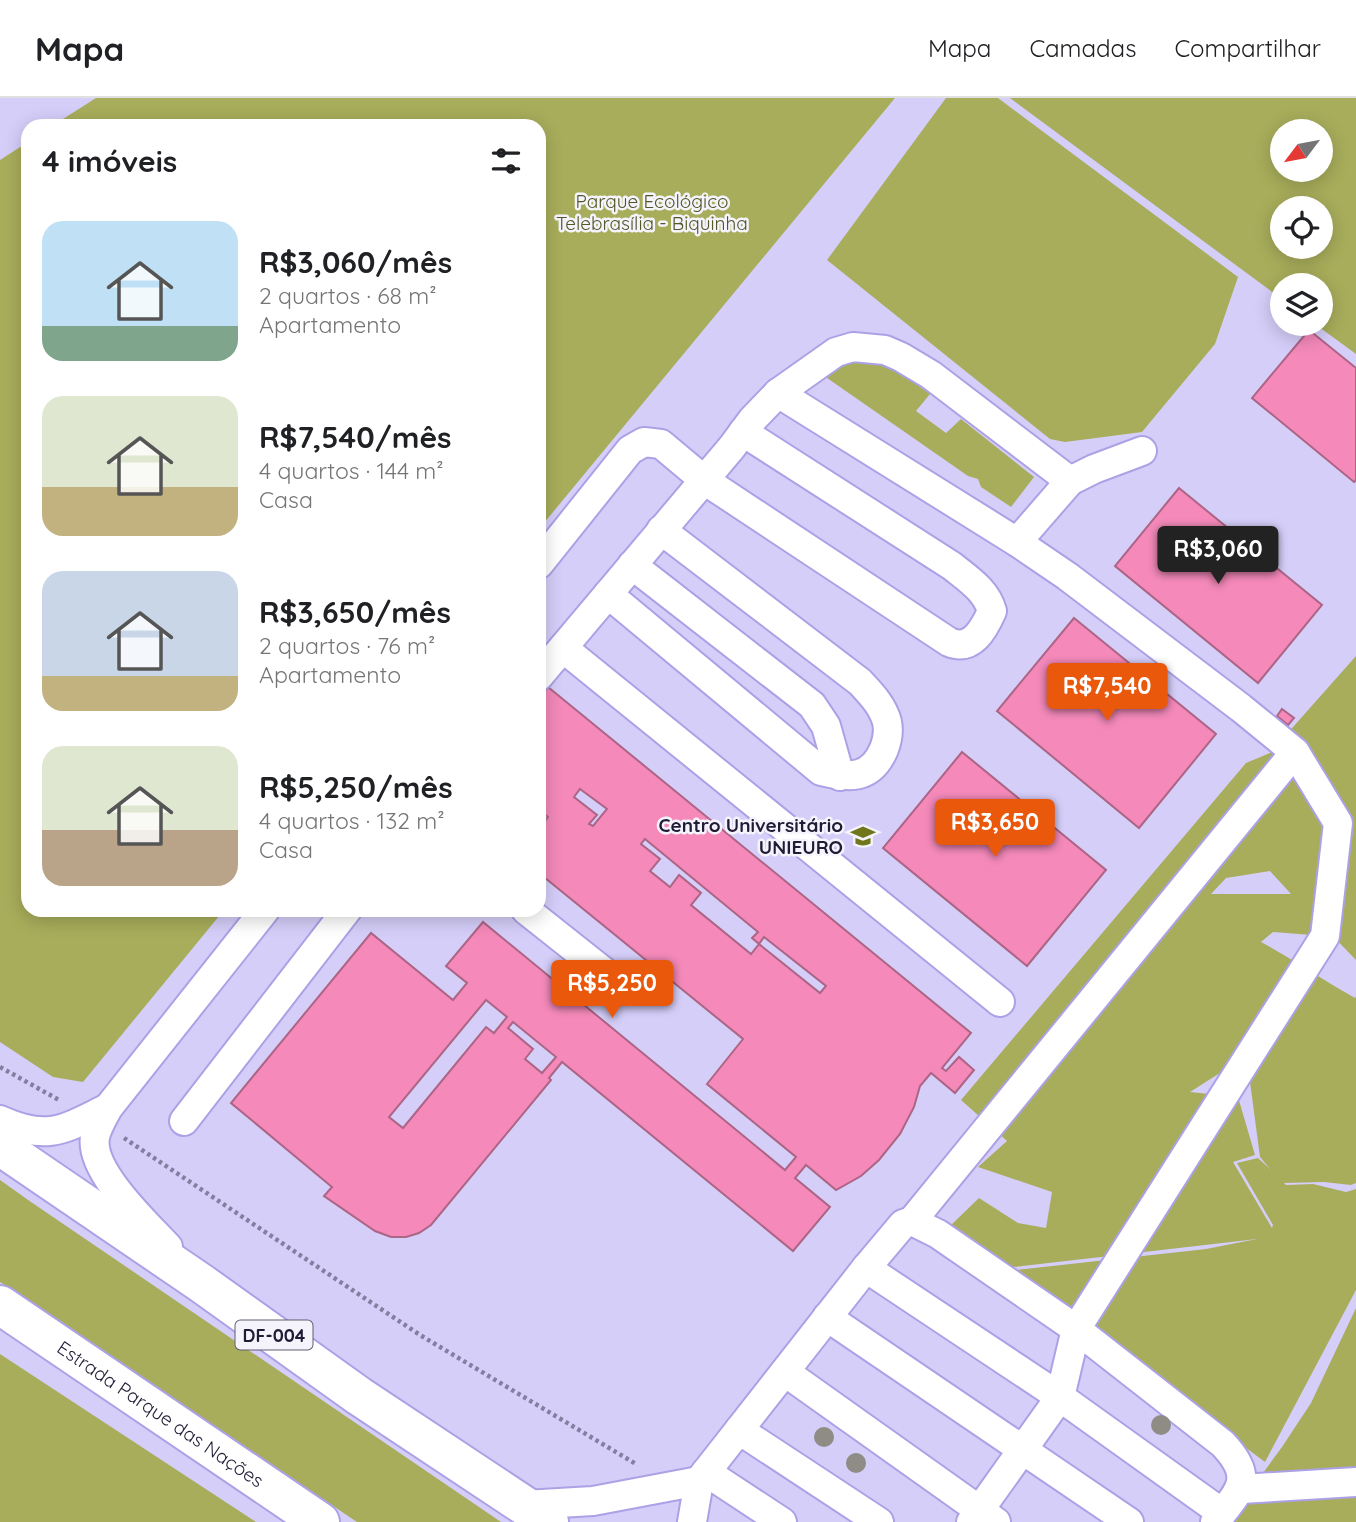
<!DOCTYPE html>
<html lang="pt">
<meta charset="utf-8">
<style>
:root{--surface:#fff;--page:#f2f2f2;--text:#202124;--muted:#757577;--line:#e0e0e0;--accent:#ea580c}
body{margin:0;font-family:Quicksand,sans-serif;background:var(--page);color:var(--text);height:100vh;display:flex;flex-direction:column;font-size:26px;white-space:nowrap}
*{box-sizing:border-box;margin:0}
p{font-size:23px;color:var(--muted)}
.icon{flex:none;width:38px;height:38px;fill:none;stroke:currentColor;stroke-width:2;stroke-linecap:round;stroke-linejoin:round}
.map{position:relative;flex:1;overflow:hidden}
.panel{position:absolute;left:21px;top:21px;width:525px;height:798px;display:flex;flex-direction:column;background:var(--surface);border-radius:21px;box-shadow:0 4px 18px #0003}
.panel>*{flex:none}
.needle{width:46px;rotate:238deg}
.tools{position:absolute;left:1270px;top:21px;display:grid;gap:14px}
.tools a{display:grid;place-items:center;width:63px;height:63px;border-radius:50%;background:var(--surface);box-shadow:0 4px 18px #0003;font-size:35px}
.price{position:absolute;translate:-50% -60px;padding:0 16px;border-radius:7px;background:var(--accent);color:#fff;font-size:23px;line-height:46px;filter:drop-shadow(0 2px 4px #0008)}
.price::after{content:'';position:absolute;left:50%;top:42px;width:21px;height:16px;margin-left:-10px;background:inherit;clip-path:polygon(0 0,100% 0,50% 100%)}
.price.selected{background:#222;color:#fff}
ul{padding:0;list-style:none}
li{display:flex;align-items:center;gap:21px;height:175px;padding:0 21px}
li span{display:grid;place-items:center;flex:none;width:196px;height:140px;border-radius:21px;color:#555}
li>.icon{margin-inline-start:auto}
span .icon{width:84px;height:84px;fill:#fffc;stroke-width:1}
li b{font-size:30px}
h2{display:flex;justify-content:space-between;align-items:center;height:84px;padding:0 21px;font-size:30px}
header{display:flex;align-items:center;gap:42px;box-sizing:border-box;height:98px;padding:0 35px;background:var(--surface);border-bottom:2px solid var(--line)}
header strong{font-size:33px}
nav{display:flex;gap:38px;margin-inline-start:auto;font-size:24px}
.map>svg:first-child{display:block}
.green{fill:#a8ad5b;fill-rule:evenodd}
.building{fill:#f489ba;stroke:#ac6585;stroke-width:2;fill-rule:evenodd}
.lines{fill:none;stroke-linecap:round;stroke-linejoin:round}
.minor-casing{stroke:#ada1e6;stroke-width:32}
.highway-casing{stroke:#ada1e6;stroke-width:42}
.path{stroke:#847ea1;stroke-width:4.5;stroke-dasharray:3.5 3.5;stroke-linecap:butt}
.minor{stroke:#fff;stroke-width:28}
.highway{stroke:#fff;stroke-width:38}
.tree{fill:#8e8c85}
.labels{text-anchor:middle;dominant-baseline:central;stroke-width:5;stroke-linejoin:round;paint-order:stroke}
.shield{fill:#f5f4fc;stroke:#615d71;stroke-width:2}
.shield-label{font-size:18px;font-weight:bold;fill:#211c36}
.park-label{font-size:19px;fill:#535626;stroke:#f5f4fc}
.poi-label{font-size:19px;font-weight:bold;fill:#211c36;stroke:#f5f4fc;text-anchor:end}
.street-label{font-size:19px;fill:#211c36;stroke:#f5f4fc}
</style>
<header>
<strong>Mapa</strong>
<nav><a>Mapa</a><a>Camadas</a><a>Compartilhar</a></nav>
</header>
<div class="map">
<svg width="1356" height="1424" viewBox="0 0 1356 1424">
<rect width="100%" height="100%" fill="#d5cef9"/>
<g class="green">
<path d="M96,0H895L539,431V28H52Z"/>
<path d="M946,0H998L1238,179L1215,246L1142,334L1065,344L1050,341L827,162Z"/>
<path d="M1010,0H1356V256L1315,226H1321V187H1283V202ZM1283,33H1321V72H1283ZM1283,110H1321V149H1283Z"/>
<path d="M28,44V812H224L83,984L53,979L0,944V62Z"/>
<path d="M872,261L893,270L930,296L916,313L946,335L961,321L1034,379L1011,409L981,389L978,381L968,378L817,273L840,263Z"/>
<path d="M1356,558V862L1328,833L1325,838L1273,834L1261,844C1293,861 1323,882 1355,900L1356,898V1085L1351,1087L1324,1084L1284,1085L1286,1087L1313,1086L1346,1094L1356,1091V1192L1265,1364L1008,1173L1206,1151L1257,1141L1013,1169L949,1129L979,1100L1018,1125L1046,1130L1052,1094L978,1069L1007,1043L961,1002L1246,665L1270,655ZM1270,773L1291,796H1211L1226,780ZM1223,973L1250,984L1260,1059L1270,1071L1258,1060L1237,1065L1273,1127L1272,1130L1233,1064L1255,1057L1238,999L1190,994Z"/>
<path d="M0,1082L31,1104L501,1424H357L0,1184Z"/>
<path d="M1356,1210V1424H1227L1282,1349L1311,1305Z"/>
<path d="M0,1256L256,1424H0Z"/>
</g>
<g class="building">
<path d="M1309,232L1356,270V382L1354,384L1252,300Z"/>
<path d="M1179,390L1322,507L1258,585L1115,468Z"/>
<path d="M1074,520L1216,636L1139,730L997,613Z"/>
<path d="M548,589L971,935L942,970L946,973L959,959L974,972L955,995L931,975L920,988L914,1009L900,1036L879,1062L861,1078L836,1092L806,1067L795,1080L830,1109L793,1153L562,964L549,980L551,982L431,1127L419,1135L406,1139H391L375,1133L324,1098L332,1089L231,1005L371,835L453,902L467,885L446,868L483,824L785,1072L796,1059L707,986L743,941L539,775V725L542,727L548,719L539,712V600ZM580,691L607,711L593,728L589,726L597,717L574,699ZM645,741L758,834L752,840L759,846L751,856L691,807L701,795L679,777L670,789L650,773L660,761L641,746ZM764,839L826,888L820,895L759,846ZM486,902L507,919L494,935L486,929L403,1030L389,1019ZM513,924L556,959L542,975L525,961L533,951L508,930Z"/>
<path d="M1282,611L1294,620L1288,627L1277,618Z"/>
<path d="M962,654L1106,772L1027,868L883,750Z"/>
</g>
<g class="lines">
<g class="minor-casing">
<g id="minor">
<path d="M778,295L836,254L853,249L885,252L901,259L931,277L1070,383"/>
<path d="M1017,444L1070,383L1094,371L1142,353"/>
<path d="M539,466L630,352L644,344L661,346L704,382L949,544C972,554 984,531 992,513C986,492 968,481 952,468L743,334"/>
<path d="M632,467L812,607L826,628L840,678"/>
<path d="M608,496L821,673C849,680 871,682 884,651C887,643 889,633 887,624C883,608 871,596 860,584L661,432"/>
<path d="M563,550L1000,904"/>
<path d="M539,578L732,349L752,322L778,295L1017,444L1067,478L1241,610L1295,654L1338,725L1325,838L1076,1231L1060,1299L971,1424"/>
<path d="M526,812L613,881"/>
<path d="M0,1022C49,1044 64,1031 108,1010"/>
<path d="M184,1023L347,812"/>
<path d="M912,1123L1295,654"/>
<path d="M168,1149C147,1126 89,1073 95,1039C97,1029 104,1018 108,1010L265,812"/>
<path d="M866,1170L1060,1299L1222,1415"/>
<path d="M827,1219L1129,1424"/>
<path d="M785,1274L996,1424"/>
<path d="M739,1332L879,1424"/>
<path d="M706,1374L782,1424"/>
<path d="M1241,1391L1356,1384"/>
<path d="M524,1407L593,1403L699,1383"/>
<path d="M692,1424L699,1383L866,1170L903,1126L912,1123L938,1136L1076,1231L1223,1346C1256,1381 1239,1393 1215,1424"/>
</g>
</g>
<g class="highway-casing">
<g id="highway">
<path d="M0,1048L201,1185L359,1298L549,1424"/>
<path id="s1" d="M0,1207L320,1424"/>
</g>
</g>
<g class="path">
<path d="M0,969L59,1002"/>
<path d="M124,1040L420,1237L636,1366"/>
</g>
<use href="#minor" class="minor"/>
<use href="#highway" class="highway"/>
</g>
<g class="tree">
<circle cx="1161" cy="1327" r="10"/>
<circle cx="824" cy="1339" r="10"/>
<circle cx="856" cy="1365" r="10"/>
</g>
<defs>
<g id="university-bare" transform="scale(1.89)"><path d="M0-5L7-2L0 1L-7-2ZM-4 1L0 2.5L4 1V4Q0 6-4 4Z" fill="#71751c" stroke="#f5f4fc" stroke-width="2.5" paint-order="stroke"/></g>
</defs>
<g fill-rule="evenodd">
<use href="#university-bare" x="863" y="738"/>
</g>
<g class="labels">
<rect class="shield" x="235.5" y="1222.5" width="77" height="29" rx="5"/>
<g class="shield-label">
<text x="274" y="1237">DF-004</text>
</g>
<g class="park-label">
<text x="652" y="103">Parque Ecológico<tspan x="652" dy="22">Telebrasília - Biquinha</tspan></text>
</g>
<g class="poi-label">
<text x="843" y="727">Centro Universitário<tspan x="843" dy="22">UNIEURO</tspan></text>
</g>
<g class="street-label">
<text stroke="none"><textPath href="#s1" startOffset="194">Estrada Parque das Nações</textPath></text>
</g>
</g>
</svg>
<div class="tools">
<a><svg class="needle" viewBox="-14 -14 28 28"><path d="M0-13l5 13h-10z" fill="#e53935"/><path d="M0 13l5-13h-10z" fill="#757577"/></svg></a>
<a><svg class="icon" aria-label="locate" viewBox="0 0 24 24"><circle cx="12" cy="12" r="6"/><path d="M12 2v4M12 18v4M2 12h4M18 12h4"/></svg></a>
<a><svg class="icon" aria-label="layers" viewBox="0 0 24 24"><path d="M12 4l9 5-9 5-9-5zM3 14l9 5 9-5"/></svg></a>
</div>
<b class="price selected" style="left:1218px;top:488px">R$3,060</b>
<b class="price" style="left:1107px;top:625px">R$7,540</b>
<b class="price" style="left:995px;top:761px">R$3,650</b>
<b class="price" style="left:612px;top:922px">R$5,250</b>
<section class="panel">
<h2>4 imóveis<svg class="icon" aria-label="filters" viewBox="0 0 24 24"><path d="M4 7h16M4 17h16"/><circle cx="9" cy="7" r="2"/><circle cx="15" cy="17" r="2"/></svg></h2>
<ul>
<li><span style="background:linear-gradient(#bfe0f5 75%,#7fa58c 0)"><svg class="icon" aria-label="home" viewBox="0 0 24 24"><path d="M3 11l9-7 9 7M6 9v11h12V9"/></svg></span><div><b>R$3,060/mês</b><p>2 quartos · 68 m²</p><p>Apartamento</p></div></li>
<li><span style="background:linear-gradient(#dfe7d0 65%,#c2b280 0)"><svg class="icon" aria-label="home" viewBox="0 0 24 24"><path d="M3 11l9-7 9 7M6 9v11h12V9"/></svg></span><div><b>R$7,540/mês</b><p>4 quartos · 144 m²</p><p>Casa</p></div></li>
<li><span style="background:linear-gradient(#c9d6e8 75%,#c2b280 0)"><svg class="icon" aria-label="home" viewBox="0 0 24 24"><path d="M3 11l9-7 9 7M6 9v11h12V9"/></svg></span><div><b>R$3,650/mês</b><p>2 quartos · 76 m²</p><p>Apartamento</p></div></li>
<li><span style="background:linear-gradient(#dfe7d0 60%,#b9a48a 0)"><svg class="icon" aria-label="home" viewBox="0 0 24 24"><path d="M3 11l9-7 9 7M6 9v11h12V9"/></svg></span><div><b>R$5,250/mês</b><p>4 quartos · 132 m²</p><p>Casa</p></div></li>
</ul>
</section>
</div>
